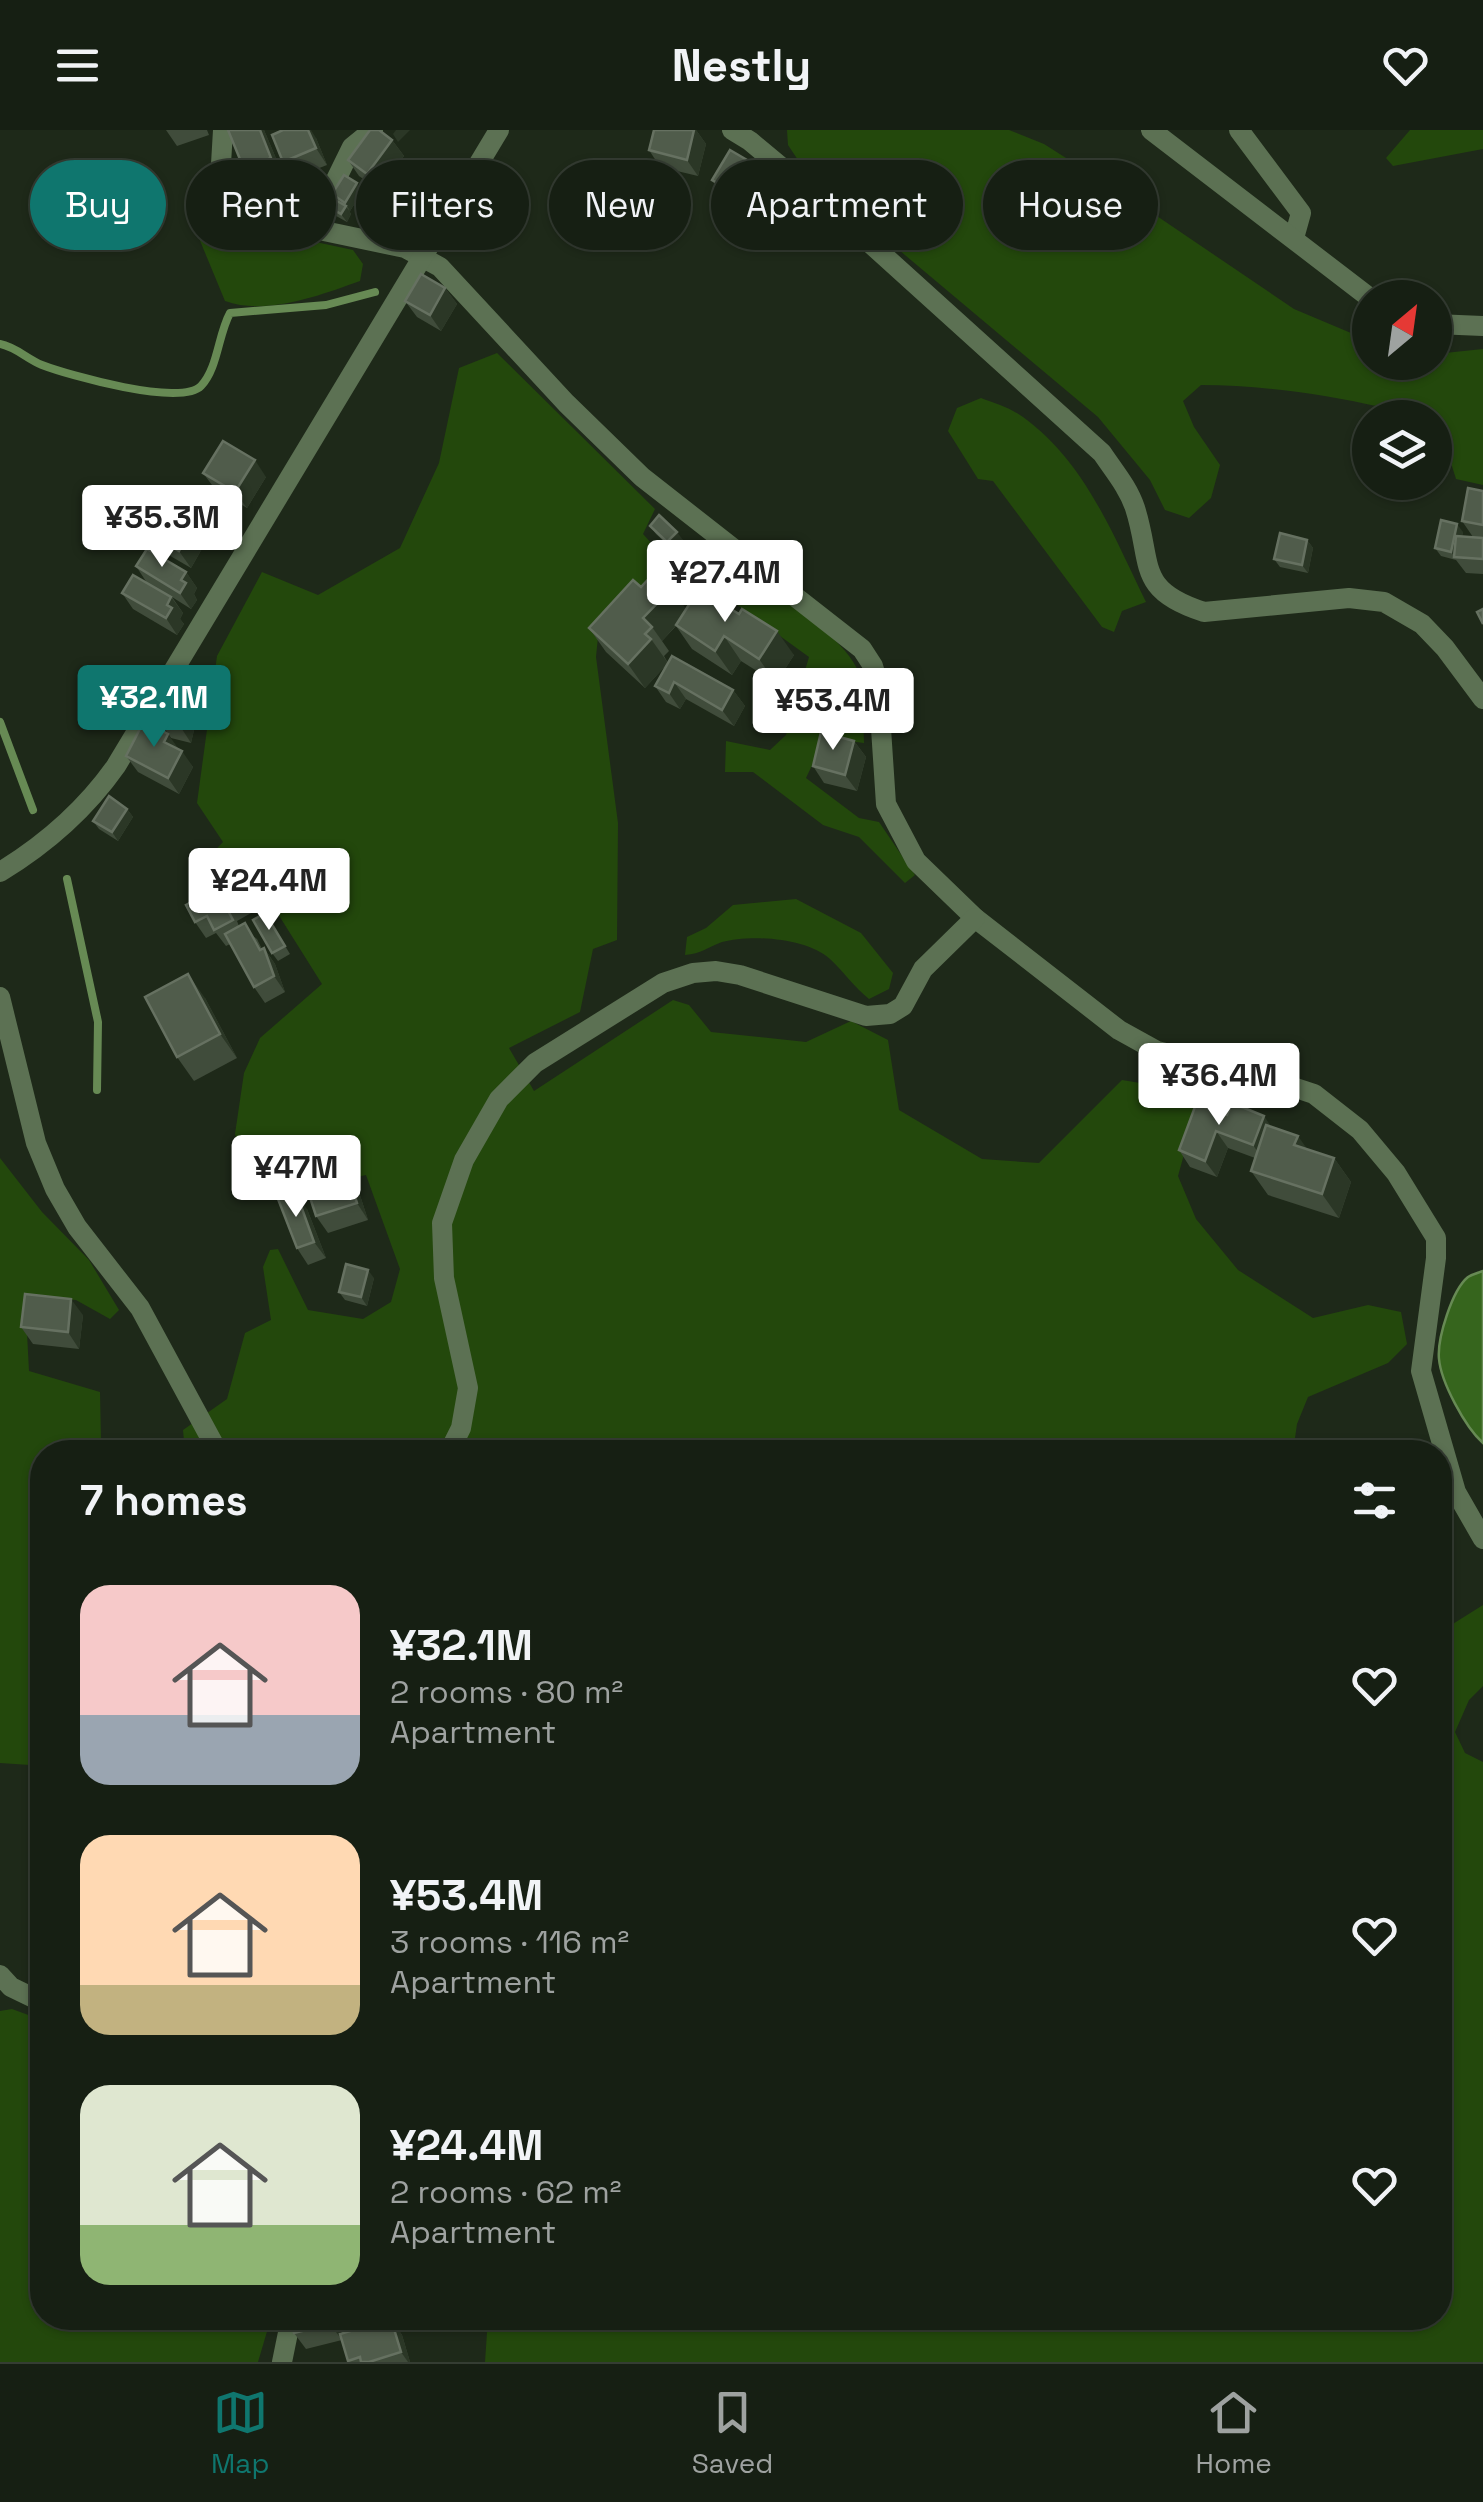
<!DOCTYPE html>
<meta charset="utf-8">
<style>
:root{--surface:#161f13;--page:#1f271c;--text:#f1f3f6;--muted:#9ea2a0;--line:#353d33;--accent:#0f766e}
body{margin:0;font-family:"Space Grotesk",sans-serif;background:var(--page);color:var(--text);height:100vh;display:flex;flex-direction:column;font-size:38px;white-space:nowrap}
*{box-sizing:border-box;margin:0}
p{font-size:32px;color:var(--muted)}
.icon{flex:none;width:55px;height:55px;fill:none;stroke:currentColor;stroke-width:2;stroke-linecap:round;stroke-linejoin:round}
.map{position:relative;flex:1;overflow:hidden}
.side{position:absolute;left:30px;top:1310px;width:1422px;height:890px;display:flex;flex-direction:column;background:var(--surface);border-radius:40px;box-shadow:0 2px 8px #0004,0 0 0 2px var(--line)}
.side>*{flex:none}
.hud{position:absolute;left:30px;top:30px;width:1425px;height:90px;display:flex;gap:20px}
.needle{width:65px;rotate:29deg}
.controls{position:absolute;left:1352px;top:150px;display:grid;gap:20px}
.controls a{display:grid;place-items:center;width:100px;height:100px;border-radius:50%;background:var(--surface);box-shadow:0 2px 8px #0004,0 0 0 2px var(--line);font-size:50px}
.price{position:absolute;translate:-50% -85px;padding:0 22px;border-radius:10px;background:#fff;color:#222;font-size:32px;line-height:65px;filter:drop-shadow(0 2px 5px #0008)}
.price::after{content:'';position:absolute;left:50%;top:60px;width:30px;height:22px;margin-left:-15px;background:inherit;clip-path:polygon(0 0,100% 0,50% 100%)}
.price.selected{background:var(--accent);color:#fff}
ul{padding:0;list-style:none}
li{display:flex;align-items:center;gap:30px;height:250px;padding:0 50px}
li span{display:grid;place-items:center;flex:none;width:280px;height:200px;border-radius:30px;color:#555}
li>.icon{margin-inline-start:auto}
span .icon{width:120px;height:120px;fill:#fffc;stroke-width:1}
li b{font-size:42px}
h2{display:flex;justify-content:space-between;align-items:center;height:120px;padding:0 50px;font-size:42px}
.chip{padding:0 35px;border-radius:45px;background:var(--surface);box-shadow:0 2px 8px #0004,0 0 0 2px var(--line);font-size:35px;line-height:90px}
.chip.selected{background:var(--accent);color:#fff}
header{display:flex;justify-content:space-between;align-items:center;height:130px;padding:0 50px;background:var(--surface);font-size:45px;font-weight:700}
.dock{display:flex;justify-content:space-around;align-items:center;height:140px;border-top:2px solid var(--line);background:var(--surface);font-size:28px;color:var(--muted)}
.dock a{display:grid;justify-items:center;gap:5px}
.dock .selected{color:var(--accent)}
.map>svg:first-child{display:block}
.green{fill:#23480c}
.water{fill:#36651d;stroke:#678a54;stroke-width:2.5}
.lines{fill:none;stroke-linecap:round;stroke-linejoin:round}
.stream{stroke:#678a54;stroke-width:8}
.minor{stroke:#5c7153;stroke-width:20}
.tertiary{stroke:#5c7153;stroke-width:20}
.wall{fill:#404c3b}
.shaded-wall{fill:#2b3726}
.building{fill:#505c4b;stroke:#667161;stroke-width:2.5}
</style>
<header><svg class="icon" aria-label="menu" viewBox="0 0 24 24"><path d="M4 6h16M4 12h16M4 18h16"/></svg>Nestly<svg class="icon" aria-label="heart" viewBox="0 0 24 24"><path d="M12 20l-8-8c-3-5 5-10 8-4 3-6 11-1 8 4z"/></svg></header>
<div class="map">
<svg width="1483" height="2232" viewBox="0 0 1483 2232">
<rect width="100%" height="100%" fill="#1e2919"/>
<g class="green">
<path d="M787,0H1009L1044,14L1151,82L1294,179L1370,211V232H1435V224L1483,219V355L1456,349L1446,317L1435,307V288C1415,288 1401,280 1381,277C1323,264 1260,255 1201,255L1183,271L1194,297L1220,335L1211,368L1189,388L1165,380L1150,350L1098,287L806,42L788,15Z"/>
<path d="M1410,0H1483V19L1393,36L1386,28Z"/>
<path d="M213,60V69L219,75L269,102L353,120L363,134L360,151C321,165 266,186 225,171L184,72Z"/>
<path d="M497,223L655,379L643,404L674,438L687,426L708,444L725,428C761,454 845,504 859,543C866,564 863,591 864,613L825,608L806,648L859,688L879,692L915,745L905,753L859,707L823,695L753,642H725L726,611L770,620L786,605L809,527L736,474L704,480L672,459L600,486L596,527L618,693L617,810L593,819L580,882L509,918L534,961L673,870L689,875L711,902L806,912L851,891L888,910L899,980L982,1029L1039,1033L1122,950L1201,963L1178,1046L1196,1089L1238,1140L1313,1188L1368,1175L1401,1182L1407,1214L1388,1233L1308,1267L1297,1294L1293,1322H185L183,1300L227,1269L245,1203L271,1190L263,1137L270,1120L278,1119L308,1180L363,1189L391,1172L400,1139L366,1045L270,1067L243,1036L235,1004L244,943L260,908L322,854L256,749L215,773L196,740L223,712L197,673L217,526L262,442L318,465L400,418L439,333L459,238Z"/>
<path d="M981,268C994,273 1011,278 1023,287C1086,333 1113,405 1146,472L1122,481L1114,502L1102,497L993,351L978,349L948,301L957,278Z"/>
<path d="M796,769L861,803L893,843L889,859L869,869C854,857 844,842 830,829C807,808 751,804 722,812C708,817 701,824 685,825L687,807L706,798L733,775Z"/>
<path d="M0,1028L42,1082L89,1130L119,1180L110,1189L76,1170L25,1165L29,1241L100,1262L101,1311L112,1322H42V1663L30,1635L0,1633Z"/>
<path d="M1483,1475V1556L1469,1570L1455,1602L1465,1623L1483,1632V2232H485L488,2188H1440V1502Z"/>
<path d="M12,1879L42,1890V2188H271L258,2232H0V1881Z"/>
</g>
<path class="water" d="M1483,1141V1313C1465,1297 1441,1252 1439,1229C1437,1209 1452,1160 1468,1147C1473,1144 1478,1143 1483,1141Z"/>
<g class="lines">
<g class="stream">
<path d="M0,214C16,217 27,229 42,235C68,245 181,277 201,256C218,238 218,205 230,183L326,175L375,162"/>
<path d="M0,592L33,680"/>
<path d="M67,749L98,892L97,960"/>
</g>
<g class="minor">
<path d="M223,0L221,34L226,53L235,68L281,92L405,118L440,137L566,273L642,347L862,519L873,536L878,553L886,674L916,731L975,788L1119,900L1157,921L1256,945L1314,964L1360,1000L1396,1043L1436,1108V1128L1421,1241L1456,1362L1483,1409"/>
<path d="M732,0L750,11L840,86L1102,323C1114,341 1128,357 1135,378C1153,434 1135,460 1204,482L1349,468L1384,472L1422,494L1445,518L1483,569"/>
<path d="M1239,0L1301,83L1294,108"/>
<path d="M303,96L327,68L352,17L373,0"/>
<path d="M0,867L36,1013L55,1059L77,1097L140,1178L218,1322"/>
<path d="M449,1322L461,1298L468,1258L444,1148L442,1093L464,1030L499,969L535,933L663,853L693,843L716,841L740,845L866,886L890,884L903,876L923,839L975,788"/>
<path d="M0,1845L11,1857L42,1872"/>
<path d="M282,2232L291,2188"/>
</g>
<g class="tertiary">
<path d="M1151,0L1370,168"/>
<path d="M1435,194L1483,196"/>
<path d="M0,742C46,714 85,680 116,636L499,0"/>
</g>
</g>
<g class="wall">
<path d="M166,0H207L209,5L177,16Z"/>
<path d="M228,0H264L283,45L255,56L244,39Z"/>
<path d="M654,0H696L706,14L698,46L660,37L649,20Z"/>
<path d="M316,8L327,35L294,48L283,32Z"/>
<path d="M392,10L404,26L379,60L359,46L348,30Z"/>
<path d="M712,50L782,60L779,66L787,77L775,97L724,66Z"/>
<path d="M362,62L350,81L348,79L351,84L347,92L329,82L324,74L336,70L332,64Z"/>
<path d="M445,158L457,174L441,201L417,187L405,171Z"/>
<path d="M203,343L266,347L247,378L215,359Z"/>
<path d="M1483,361V444L1466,443L1456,430L1441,426L1435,418L1463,402L1462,406L1473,407L1462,391Z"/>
<path d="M650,396L683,410L673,420L656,404Z"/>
<path d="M211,403L191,438L167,424L155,407Z"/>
<path d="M1307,410L1313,418L1308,443L1280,437L1274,429Z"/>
<path d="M136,436L186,442L197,458L194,464L197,470L191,479L172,467L183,483L180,489L184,494L177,505L133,479L122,463L147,453Z"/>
<path d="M641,457L686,479L794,525L776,553L741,531L732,545L692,519L676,496L662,511L669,521L664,526L668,533L733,560L745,576L734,596L686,569L680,579L666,572L655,556L667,534L645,558L606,522L589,498Z"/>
<path d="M188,558L200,574L191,613L171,608L160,592Z"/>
<path d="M854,611L866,627L857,661L824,653L813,636Z"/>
<path d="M179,620L193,637L179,664L138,642L126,626Z"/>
<path d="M127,679L133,687L118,711L99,699L93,691Z"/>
<path d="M242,745L262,777L237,791L239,796L257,809L262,819L264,818L275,834L285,862L265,873L254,857L230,814L226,816L216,803L206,808L195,792Z"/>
<path d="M265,783L290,824L278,831L272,823Z"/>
<path d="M205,868L237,928L194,951L177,927Z"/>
<path d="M1227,985L1272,997L1307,1020L1334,1028L1351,1052L1339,1088L1268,1065L1251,1041L1255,1028L1228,1018L1217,1047L1190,1037L1179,1020Z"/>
<path d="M357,1056L368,1090L328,1103L316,1086Z"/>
<path d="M307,1079L326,1128L308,1135L297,1118Z"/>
<path d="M374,1148L367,1176L345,1170L339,1162Z"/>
<path d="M83,1185L79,1219L33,1214L21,1197Z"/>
<path d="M290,2188H336L342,2210L306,2219L294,2203Z"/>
<path d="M391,2189L402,2205L410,2232H349L340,2204Z"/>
</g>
<g class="shaded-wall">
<path d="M260,0H264L283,45L271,28Z"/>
<path d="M308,0H311L316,8L327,35L316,18Z"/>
<path d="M396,0H410L398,12L393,4Z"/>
<path d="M694,0H696L706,14L698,46L687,30Z"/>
<path d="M392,10L404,26L379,60L367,44Z"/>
<path d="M771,44L782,60L779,66L787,77L775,97L764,81V55Z"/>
<path d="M357,53L362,62L350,81L345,73Z"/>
<path d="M346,76L351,84L347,92L341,84Z"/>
<path d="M445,158L457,174L441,201L430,185Z"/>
<path d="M255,330L266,347L247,378L235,362Z"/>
<path d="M200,387L211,403L191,438L179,421Z"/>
<path d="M1457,394L1463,402L1458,427H1455L1451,422Z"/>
<path d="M677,402L683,410L673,420L667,412Z"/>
<path d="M1307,410L1313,418L1308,443L1302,435Z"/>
<path d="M186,442L197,458L194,464L197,470L191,479L180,463L181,450Z"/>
<path d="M672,458L688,482L662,511L652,497L643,488Z"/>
<path d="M171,467L183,483L180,489L184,494L177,505L166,488L167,475Z"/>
<path d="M777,501L794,525L776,553L759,529Z"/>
<path d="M724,506L741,531L732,545L715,521Z"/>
<path d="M651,509L668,533L645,558L628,534Z"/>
<path d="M674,552L686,569L680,579L669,563Z"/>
<path d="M188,558L200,574L191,613L180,596Z"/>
<path d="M733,560L745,576L734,596L722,580Z"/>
<path d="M168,604L180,621L164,612Z"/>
<path d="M854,611L866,627L857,661L845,645Z"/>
<path d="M182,621L193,637L179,664L168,648Z"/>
<path d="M127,679L133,687L118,711L112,702Z"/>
<path d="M245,793L268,830L264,818L275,834L285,862L274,846Z"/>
<path d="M188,844L205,868L237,928L220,904Z"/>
<path d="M1264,986L1275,1002L1264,1031L1253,1015Z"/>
<path d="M1216,1001L1228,1018L1217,1047L1205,1031Z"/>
<path d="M1298,1006L1315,1030L1294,1015Z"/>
<path d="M1334,1028L1351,1052L1339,1088L1322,1064Z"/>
<path d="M346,1039L357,1056L368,1090L357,1073Z"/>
<path d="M296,1062L307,1079L326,1128L314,1112Z"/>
<path d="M368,1140L374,1148L367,1176L361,1167Z"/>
<path d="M71,1169L83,1185L79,1219L68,1202Z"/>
<path d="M329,2188H336L342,2210L330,2194Z"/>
<path d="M391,2189L402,2205L410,2232H408L401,2222Z"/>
</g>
<g class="building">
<path d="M228,0H260L271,28L244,39Z"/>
<path d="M283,0H308L316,18L283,32L272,5Z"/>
<path d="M370,0H379L392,10L367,44L348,30Z"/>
<path d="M654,0H694L687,30L649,20Z"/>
<path d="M730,20L771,44L764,55L775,61L764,81L712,50Z"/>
<path d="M344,45L357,53L345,73L332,64Z"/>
<path d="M328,66L346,76L341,84L324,74Z"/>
<path d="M421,144L445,158L430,185L405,171Z"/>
<path d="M223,311L255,330L235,362L203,343Z"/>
<path d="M1468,358L1483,361V395L1462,391Z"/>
<path d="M176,372L200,387L179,421L155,407Z"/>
<path d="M659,385L677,402L667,412L650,396Z"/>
<path d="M1441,390L1457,394L1451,422L1435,418Z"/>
<path d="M1280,403L1307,410L1302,435L1274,429Z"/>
<path d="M1456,406L1483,408V429L1454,427Z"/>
<path d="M147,419L186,442L181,450L186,453L180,463L136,436Z"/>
<path d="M655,442L672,458L643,488L652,497L645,504L651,509L628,534L589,498L633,450L641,457Z"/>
<path d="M133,445L171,467L167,475L172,478L166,488L122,463Z"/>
<path d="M699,459L739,484L742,479L777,501L759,529L724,506L715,521L676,495Z"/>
<path d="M1483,479V494L1477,482Z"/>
<path d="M672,526L733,560L722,580L674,552L669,563L655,556Z"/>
<path d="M169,554L188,558L180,596L160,592Z"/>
<path d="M144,591L168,604L164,612L182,621L168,648L126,626Z"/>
<path d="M821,602L854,611L845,645L813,636Z"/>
<path d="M109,666L127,679L112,702L93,691Z"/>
<path d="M242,745L251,761L225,775L233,790L214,800L207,786L195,792L186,775Z"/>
<path d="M265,783L285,816L272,823L253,790Z"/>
<path d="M245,793L260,820L264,818L274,846L254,857L225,804Z"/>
<path d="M188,844L220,904L177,927L145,867Z"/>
<path d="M1232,973L1264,986L1253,1015L1216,1001L1205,1031L1179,1020L1196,974L1227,985Z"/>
<path d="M1266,995L1298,1006L1294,1015L1334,1028L1322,1064L1251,1041Z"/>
<path d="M346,1039L357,1073L316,1086L305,1052Z"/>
<path d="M296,1062L314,1112L297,1118L278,1069Z"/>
<path d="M346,1134L368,1140L361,1167L339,1162Z"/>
<path d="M25,1164L71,1169L68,1202L21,1197Z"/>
<path d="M290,2188H329L330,2194L294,2203Z"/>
<path d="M391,2189L401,2222L369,2232H361L360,2227L348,2231L340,2204Z"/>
</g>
</svg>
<div class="controls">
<a><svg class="needle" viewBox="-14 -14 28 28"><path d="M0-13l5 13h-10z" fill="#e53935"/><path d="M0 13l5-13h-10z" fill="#9ea2a0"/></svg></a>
<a><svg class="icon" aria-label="layers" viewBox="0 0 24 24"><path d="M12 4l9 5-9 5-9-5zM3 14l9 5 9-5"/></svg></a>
</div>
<b class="price" style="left:162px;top:440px">¥35.3M</b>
<b class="price" style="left:725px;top:495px">¥27.4M</b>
<b class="price selected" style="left:154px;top:620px">¥32.1M</b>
<b class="price" style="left:833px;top:623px">¥53.4M</b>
<b class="price" style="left:269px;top:803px">¥24.4M</b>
<b class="price" style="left:1219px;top:998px">¥36.4M</b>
<b class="price" style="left:296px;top:1090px">¥47M</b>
<div class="hud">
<a class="chip selected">Buy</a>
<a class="chip">Rent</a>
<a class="chip">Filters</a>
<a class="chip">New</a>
<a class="chip">Apartment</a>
<a class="chip">House</a>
</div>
<section class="side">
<h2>7 homes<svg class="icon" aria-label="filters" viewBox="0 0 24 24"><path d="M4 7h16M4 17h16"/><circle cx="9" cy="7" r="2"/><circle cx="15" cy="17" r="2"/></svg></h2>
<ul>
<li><span style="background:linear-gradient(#f6c9c9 65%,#9aa5b1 0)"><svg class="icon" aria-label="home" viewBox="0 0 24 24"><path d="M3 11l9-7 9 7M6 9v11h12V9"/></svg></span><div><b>¥32.1M</b><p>2 rooms · 80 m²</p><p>Apartment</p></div><svg class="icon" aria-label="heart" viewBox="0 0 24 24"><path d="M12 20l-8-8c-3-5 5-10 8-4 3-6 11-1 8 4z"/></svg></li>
<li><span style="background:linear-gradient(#ffd9b3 75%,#c2b280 0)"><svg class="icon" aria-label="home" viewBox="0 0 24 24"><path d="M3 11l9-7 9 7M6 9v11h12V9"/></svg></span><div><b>¥53.4M</b><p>3 rooms · 116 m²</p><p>Apartment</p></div><svg class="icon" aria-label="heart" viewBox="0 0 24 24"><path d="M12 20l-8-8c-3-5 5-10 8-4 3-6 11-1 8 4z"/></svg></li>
<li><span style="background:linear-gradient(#dfe7d0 70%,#8fb573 0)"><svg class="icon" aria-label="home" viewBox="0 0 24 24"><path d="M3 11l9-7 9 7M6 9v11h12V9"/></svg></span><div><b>¥24.4M</b><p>2 rooms · 62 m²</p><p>Apartment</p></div><svg class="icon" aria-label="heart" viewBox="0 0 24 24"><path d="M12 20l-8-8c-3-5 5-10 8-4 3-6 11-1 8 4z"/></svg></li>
</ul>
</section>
</div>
<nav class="dock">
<a class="selected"><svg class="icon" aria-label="map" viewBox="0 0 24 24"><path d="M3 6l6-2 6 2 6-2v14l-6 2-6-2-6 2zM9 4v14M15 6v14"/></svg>Map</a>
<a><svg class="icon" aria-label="saved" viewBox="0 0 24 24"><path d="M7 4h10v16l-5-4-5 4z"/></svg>Saved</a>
<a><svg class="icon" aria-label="home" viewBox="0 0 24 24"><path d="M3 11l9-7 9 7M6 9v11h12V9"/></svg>Home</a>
</nav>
